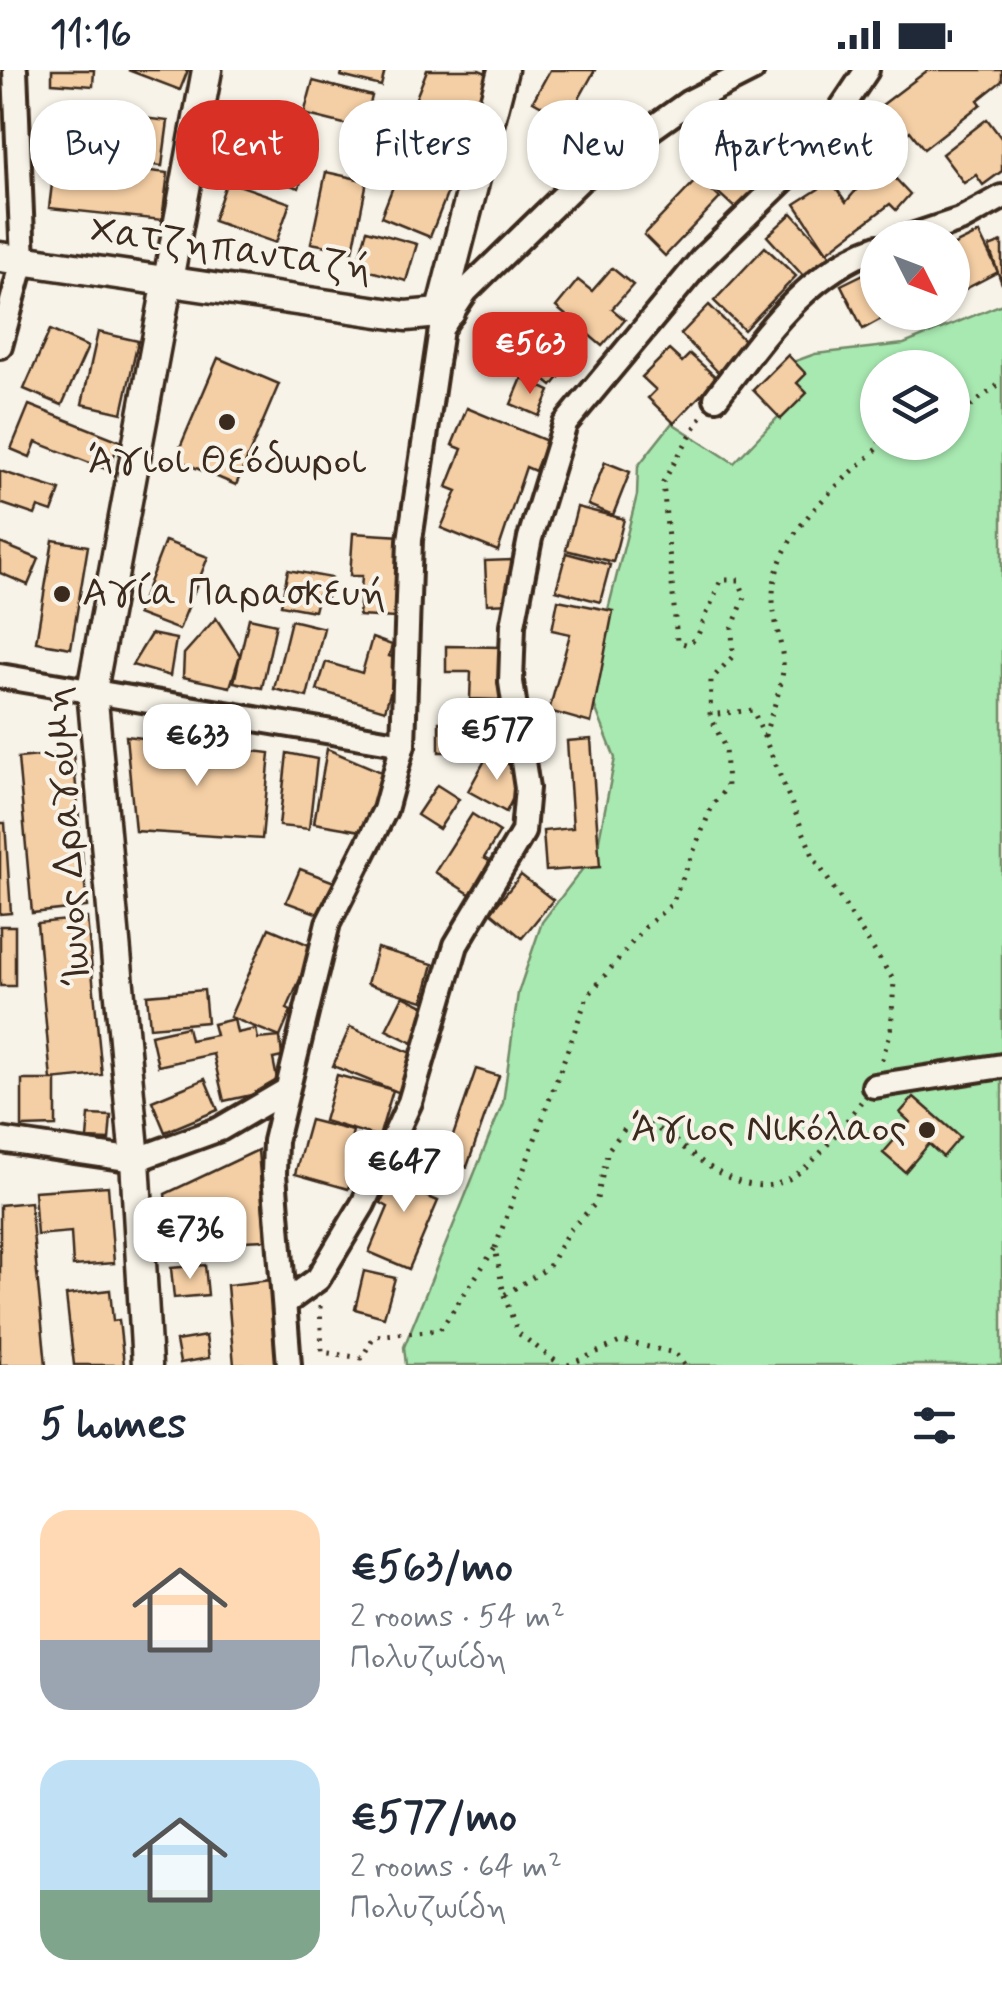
<!DOCTYPE html>
<meta charset="utf-8">
<style>
:root{--surface:#fff;--page:#f6f6f7;--text:#1f2937;--muted:#747a83;--accent:#d93025}
body{margin:0;font-family:Mynerve,sans-serif;background:var(--page);color:var(--text);height:100vh;display:flex;flex-direction:column;font-size:38px;white-space:nowrap}
*{box-sizing:border-box;margin:0}
p{font-size:32px;color:var(--muted)}
.icon{flex:none;width:55px;height:55px;fill:none;stroke:currentColor;stroke-width:2;stroke-linecap:round;stroke-linejoin:round}
.map{position:relative;height:1295px;overflow:hidden}
.side{display:flex;flex-direction:column;background:var(--surface);flex:1}
.side>*{flex:none}
.banner{position:absolute;left:30px;top:30px;width:942px;height:90px;display:flex;gap:20px}
.needle{width:65px;rotate:132deg}
.controls{position:absolute;left:860px;top:150px;display:grid;gap:20px}
.controls a{display:grid;place-items:center;width:110px;height:110px;border-radius:50%;background:var(--surface);box-shadow:0 2px 8px #0004;font-size:50px}
.price{position:absolute;translate:-50% -85px;padding:0 22px;border-radius:20px;background:#fff;color:#222;font-size:32px;line-height:65px;filter:drop-shadow(0 2px 5px #0008)}
.price::after{content:'';position:absolute;left:50%;top:60px;width:30px;height:22px;margin-left:-15px;background:inherit;clip-path:polygon(0 0,100% 0,50% 100%)}
.price.current{background:var(--accent);color:#fff}
ul{padding:0;list-style:none}
li{display:flex;align-items:center;gap:30px;height:250px;padding:0 40px}
li span{display:grid;place-items:center;flex:none;width:280px;height:200px;border-radius:30px;color:#555}
li>.icon{margin-inline-start:auto}
span .icon{width:120px;height:120px;fill:#fffc;stroke-width:1}
li b{font-size:42px}
h2{display:flex;justify-content:space-between;align-items:center;height:120px;padding:0 40px;font-size:42px}
.tag{padding:0 35px;border-radius:40px;background:var(--surface);box-shadow:0 2px 8px #0004;font-size:35px;line-height:90px}
.tag.current{background:var(--accent);color:#fff}
.status{display:flex;justify-content:space-between;align-items:center;height:70px;padding:0 50px;background:var(--surface);direction:ltr}
.status svg{height:28px;fill:currentColor}
.map>svg:first-child{display:block}
.green{fill:#a8e9b1;stroke:#728a68;stroke-width:2.5;fill-rule:evenodd}
.building{fill:#f4cea4;stroke:#3b2a1e;stroke-width:2.5}
.lines{fill:none;stroke-linecap:round;stroke-linejoin:round}
.minor-casing{stroke:#3b2a1e;stroke-width:30}
.tertiary-casing{stroke:#3b2a1e;stroke-width:35}
.path{stroke:#3b2a1e;stroke-width:5;stroke-dasharray:2.5 8;stroke-linecap:butt}
.minor{stroke:#f7f3e8;stroke-width:22}
.tertiary{stroke:#f7f3e8;stroke-width:28}
.poi-dot{fill:#3b2a1e;stroke:#f7f3e8;stroke-width:4}
.labels{text-anchor:middle;dominant-baseline:central;stroke-width:8;stroke-linejoin:round;paint-order:stroke}
.street-label{font-size:40px;fill:#3b2a1e;stroke:#f7f3e8}
.poi-label{font-size:40px;fill:#3b2a1e;stroke:#f7f3e8}
</style>
<div class="status"><b>11:16</b><svg viewBox="0 0 49 12"><path d="M0 12V9h3v3zM5 12V6h3v6zM10 12V3h3v9zM15 12V0h3v12zM26 1h20v11H26zM47 4h2v5h-2z"/></svg></div>
<div class="map">
<svg width="1002" height="1295" viewBox="0 0 1002 1295">
<rect width="100%" height="100%" fill="#f7f3e8"/>
<filter id="ink" filterUnits="userSpaceOnUse"><feTurbulence type="fractalNoise" baseFrequency=".01" numOctaves="2"/><feDisplacementMap in="SourceGraphic" scale="20" xChannelSelector="R" yChannelSelector="G"/><feConvolveMatrix kernelMatrix="1 2 1 2 8 2 1 2 1" color-interpolation-filters="sRGB"/></filter>
<g filter="url(#ink)">
<path class="green" d="M1002,234V1295H406L404,1277L503,1033L518,923L542,852L597,780L615,688L588,619L637,425L638,396L672,353L734,393L797,327L779,297L815,284L904,274ZM878,298H952V372H878Z"/>
<g class="building">
<path d="M52,0H94L93,16L52,13Z"/>
<path d="M128,0H188L180,20Z"/>
<path d="M343,0H385L381,16L341,6Z"/>
<path d="M427,0H479L494,6L430,167L381,147L394,114L378,108L392,73L411,81L415,69L425,73L433,53L410,43Z"/>
<path d="M550,0H595L567,50L533,31Z"/>
<path d="M928,0H1002V11L978,30L981,34L924,79L910,61L892,75L869,45Z"/>
<path d="M313,11L372,26L364,59L304,44Z"/>
<path d="M98,37L99,82L59,84L58,38Z"/>
<path d="M119,45L168,51L162,96L114,90Z"/>
<path d="M248,47L314,69L299,118L231,97Z"/>
<path d="M792,49L812,70L774,105L755,84Z"/>
<path d="M987,49L1002,69V101L983,115L976,105L964,113L942,84Z"/>
<path d="M725,77L763,113L737,140L699,105Z"/>
<path d="M55,90L168,103L162,150L49,138Z"/>
<path d="M880,92L910,124L896,140L890,134L827,182L795,134L831,111L846,132Z"/>
<path d="M326,102L367,111L353,181L311,173Z"/>
<path d="M698,108L720,128L665,186L644,165Z"/>
<path d="M227,111L290,133L276,173L213,151Z"/>
<path d="M792,143L831,186L806,209L767,166Z"/>
<path d="M367,160L417,174L406,211L356,197Z"/>
<path d="M979,163L998,202L952,226V176Z"/>
<path d="M1002,172V214L989,177Z"/>
<path d="M765,177L796,206L744,260L714,231Z"/>
<path d="M878,197V242H894L863,259L841,215Z"/>
<path d="M612,198L633,215L612,239L625,250L602,276L556,237L578,210L592,221Z"/>
<path d="M709,235L750,276L721,305L681,264Z"/>
<path d="M559,249L587,273L552,316L523,292Z"/>
<path d="M50,260L88,277L62,335L24,319Z"/>
<path d="M98,262L138,271L122,343L82,334Z"/>
<path d="M669,280L682,292L690,284L717,308L674,353L648,328L656,320L642,307Z"/>
<path d="M788,285L806,304L797,313L807,323L781,349L753,320Z"/>
<path d="M218,288L279,314L236,415L175,389Z"/>
<path d="M522,308L550,321L539,346L511,334Z"/>
<path d="M29,335L120,371L108,400L36,372L30,387L11,379Z"/>
<path d="M467,338L547,371L535,401L526,397L498,481L441,458L457,421L447,417L462,379L452,375Z"/>
<path d="M605,392L630,402L613,445L588,435Z"/>
<path d="M0,401L60,420L52,442L38,437L35,445L0,433Z"/>
<path d="M577,437L624,449L613,492L566,480Z"/>
<path d="M353,463L401,466L395,548L359,546L362,506H350Z"/>
<path d="M53,470L88,476L71,578L36,572Z"/>
<path d="M165,471L208,487L179,560L137,544Z"/>
<path d="M0,473L39,489L28,515L0,503Z"/>
<path d="M566,483L610,495L600,532L556,520Z"/>
<path d="M512,490L514,533L487,534L485,491Z"/>
<path d="M288,500L331,508L327,527L318,525L314,541L281,535Z"/>
<path d="M558,530L613,541L591,653L549,641L570,564L552,560Z"/>
<path d="M216,548L240,585L230,617L183,607L184,584Z"/>
<path d="M249,548L276,554L262,618L234,612Z"/>
<path d="M291,550L324,558L307,627L274,619Z"/>
<path d="M151,564L176,569L170,606L132,595Z"/>
<path d="M372,568L392,575L389,586L400,589L385,640L317,620L326,592L362,603Z"/>
<path d="M446,576L502,577L501,630L470,629L471,602H446Z"/>
<path d="M474,640H506V682H439V652H475Z"/>
<path d="M126,666L270,683L262,769L135,761Z"/>
<path d="M591,669L600,797L546,801L543,761L573,758L567,671Z"/>
<path d="M327,679L386,704L378,732L361,761L314,753Z"/>
<path d="M73,683L87,837L32,843L18,688Z"/>
<path d="M287,683L317,689L309,759L279,756Z"/>
<path d="M489,683L525,704L506,742L468,721Z"/>
<path d="M437,715L459,729L439,759L417,745Z"/>
<path d="M472,744L500,762L484,788L494,794L473,826L435,802Z"/>
<path d="M0,753H5L11,843L0,844Z"/>
<path d="M300,799L337,813L324,846L286,832Z"/>
<path d="M521,805L553,830L522,868L491,842Z"/>
<path d="M87,848L102,1005L51,1010L37,853Z"/>
<rect x="0" y="856" width="15" height="60"/>
<path d="M269,858L314,877L287,939L291,941L280,967L230,947Z"/>
<path d="M377,878L433,894L423,931L367,914Z"/>
<path d="M204,920L207,952L150,957L147,925Z"/>
<path d="M403,926L432,940L415,974L386,960Z"/>
<path d="M234,949L237,963L256,959L258,969L280,967L282,987L273,989L279,1019L224,1031L213,984L158,996L151,965L187,957L190,970L216,965L213,954Z"/>
<path d="M350,957L416,985L400,1023L333,996Z"/>
<path d="M476,999L499,1006L467,1097L445,1089Z"/>
<path d="M337,1005L393,1020L379,1067L324,1051Z"/>
<path d="M205,1009L218,1040L165,1062L152,1031Z"/>
<path d="M22,1010H56V1056L22,1057Z"/>
<path d="M914,1027L960,1067L943,1087L929,1074L905,1102L883,1083L910,1052L900,1043Z"/>
<path d="M89,1045L111,1046L109,1070L87,1069Z"/>
<path d="M310,1050L353,1061L347,1085L357,1088L348,1119L295,1104Z"/>
<path d="M258,1080L265,1170L220,1172L219,1146L168,1149L165,1124Z"/>
<path d="M402,1084L426,1094L414,1121L438,1131L409,1199L369,1182L388,1137L381,1133Z"/>
<path d="M108,1116L114,1193L73,1196L71,1162L37,1165L34,1121Z"/>
<path d="M30,1132L46,1295H0V1135Z"/>
<rect x="168" y="1156" width="34" height="31"/>
<path d="M205,1195L208,1225L174,1228L171,1198Z"/>
<path d="M364,1201L395,1208L384,1247L355,1239Z"/>
<path d="M271,1210L279,1295H234L227,1215Z"/>
<path d="M110,1220L113,1251L119,1250L124,1295H74L66,1225Z"/>
<path d="M206,1266L209,1288L180,1293L176,1271Z"/>
</g>
<g class="lines">
<g class="minor-casing">
<g id="minor">
<path d="M906,168L960,150L1002,127"/>
<path d="M0,276L23,191L15,0"/>
<path d="M716,328C762,269 804,203 878,177"/>
<path d="M0,606L403,674"/>
<path d="M874,1016L1002,996"/>
<path d="M0,1070L135,1090L220,1059L287,1020"/>
<path d="M285,1233L318,1209L363,1134L410,1032L456,875L523,762L527,718L511,612L513,555L530,468L565,354L702,189L812,82L867,0"/>
<path d="M289,1295L274,1104L275,1071L328,853L385,740L403,674L410,470L441,259L466,221L581,109L689,32L752,0"/>
</g>
</g>
<g class="tertiary-casing">
<g id="tertiary">
<path d="M0,187L406,246L450,242"/>
<path d="M440,244L503,0"/>
<path d="M147,1295L135,1090L92,620L207,0"/>
</g>
</g>
<g class="path">
<path d="M952,345L962,343L1002,312"/>
<path d="M701,347L663,412L677,571L688,575L697,567L721,510H739L745,527L732,558L733,586L711,610L710,645L753,640L814,788L894,911L891,961L881,992"/>
<path d="M765,666C770,644 785,613 783,591C781,568 772,547 773,523C777,460 842,412 885,372"/>
<path d="M495,1178L587,927L645,857L672,834L713,734L727,717L725,678L710,645"/>
<path d="M504,1225L518,1263L561,1295"/>
<path d="M320,1236L322,1282L362,1288L374,1266L440,1260L495,1178L504,1225L548,1198L568,1162L596,1133L608,1080L631,1051C658,1055 669,1066 690,1083C777,1151 806,1103 861,1032"/>
<path d="M568,1295L622,1271L675,1283L684,1295"/>
</g>
<use href="#minor" class="minor"/>
<use href="#tertiary" class="tertiary"/>
</g>
</g>
<g class="poi-dot">
<circle cx="227" cy="352" r="10"/>
<circle cx="62" cy="524" r="10"/>
<circle cx="927" cy="1060" r="10"/>
</g>
<g class="labels">
<g class="street-label">
<text transform="translate(231 180) rotate(8)">Χατζηπανταζή</text>
<text transform="translate(68 766) rotate(-94)">Ίωνος Δραγούμη</text>
</g>
<g class="poi-label">
<text x="227" y="392">Άγιοι Θεόδωροι</text>
<text x="82" y="524" text-anchor="start">Αγία Παρασκευή</text>
<text x="907" y="1060" text-anchor="end">Άγιος Νικόλαος</text>
</g>
</g>
</svg>
<div class="controls">
<a><svg class="needle" viewBox="-14 -14 28 28"><path d="M0-13l5 13h-10z" fill="#e53935"/><path d="M0 13l5-13h-10z" fill="#747a83"/></svg></a>
<a><svg class="icon" aria-label="layers" viewBox="0 0 24 24"><path d="M12 4l9 5-9 5-9-5zM3 14l9 5 9-5"/></svg></a>
</div>
<b class="price current" style="left:530px;top:327px">€563</b>
<b class="price" style="left:497px;top:713px">€577</b>
<b class="price" style="left:197px;top:719px">€633</b>
<b class="price" style="left:404px;top:1145px">€647</b>
<b class="price" style="left:190px;top:1212px">€736</b>
<div class="banner">
<a class="tag">Buy</a>
<a class="tag current">Rent</a>
<a class="tag">Filters</a>
<a class="tag">New</a>
<a class="tag">Apartment</a>
</div>
</div>
<section class="side">
<h2>5 homes<svg class="icon" aria-label="filters" viewBox="0 0 24 24"><path d="M4 7h16M4 17h16"/><circle cx="9" cy="7" r="2"/><circle cx="15" cy="17" r="2"/></svg></h2>
<ul>
<li><span style="background:linear-gradient(#ffd9b3 65%,#9aa5b1 0)"><svg class="icon" aria-label="home" viewBox="0 0 24 24"><path d="M3 11l9-7 9 7M6 9v11h12V9"/></svg></span><div><b>€563/mo</b><p>2 rooms · 54 m²</p><p>Πολυζωίδη</p></div></li>
<li><span style="background:linear-gradient(#bfe0f5 65%,#7fa58c 0)"><svg class="icon" aria-label="home" viewBox="0 0 24 24"><path d="M3 11l9-7 9 7M6 9v11h12V9"/></svg></span><div><b>€577/mo</b><p>2 rooms · 64 m²</p><p>Πολυζωίδη</p></div></li>
</ul>
</section>
